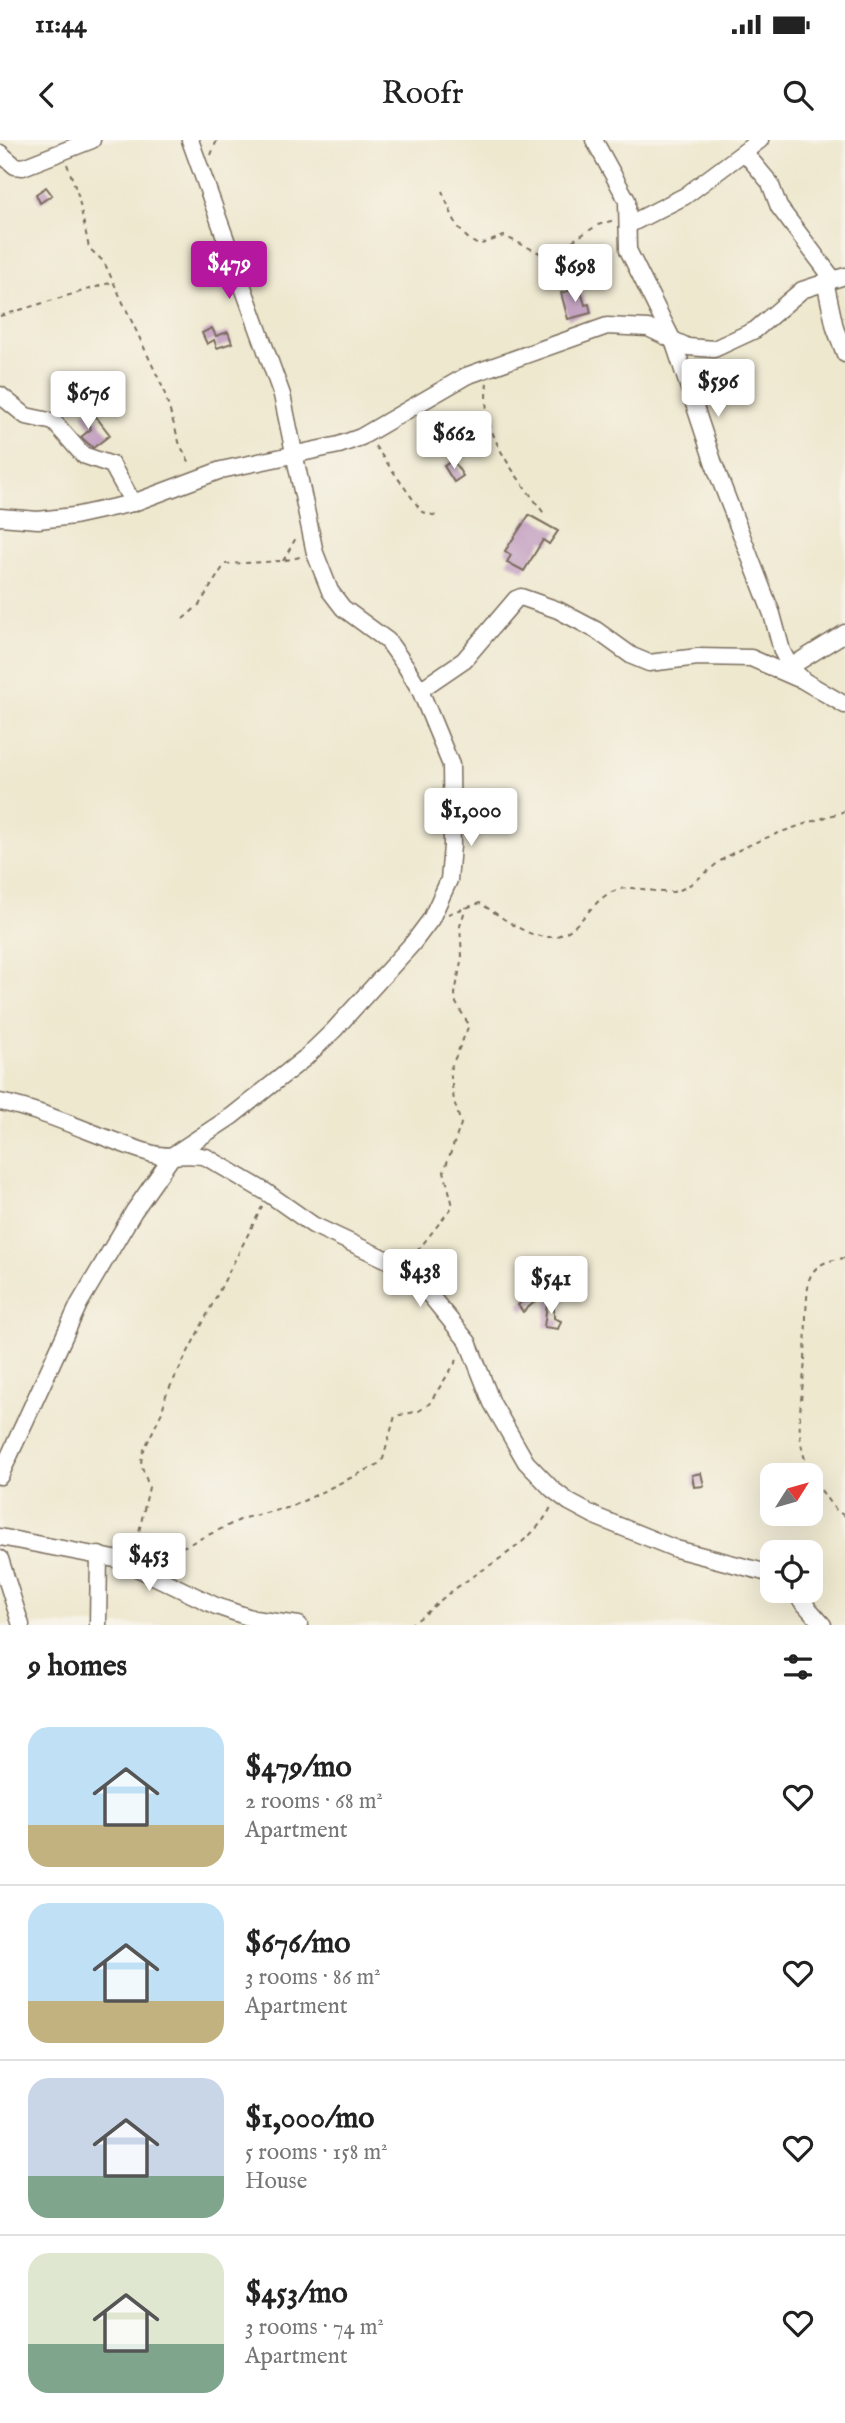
<!DOCTYPE html>
<meta charset="utf-8">
<style>
:root{--surface:#fff;--page:#f2f2f2;--text:#222;--muted:#767676;--line:#e0e0e0;--accent:#b5179e}
body{margin:0;font-family:"IM FELL English",serif;background:var(--page);color:var(--text);height:100vh;display:flex;flex-direction:column;font-size:26px;white-space:nowrap}
*{box-sizing:border-box;margin:0}
p{font-size:23px;color:var(--muted)}
.icon{flex:none;width:38px;height:38px;fill:none;stroke:currentColor;stroke-width:2;stroke-linecap:round;stroke-linejoin:round}
.map{position:relative;height:1485px;overflow:hidden}
.sheet{display:flex;flex-direction:column;background:var(--surface);flex:1}
.sheet>*{flex:none}
.needle{width:46px;rotate:53deg}
.buttons{position:absolute;left:760px;top:1323px;display:grid;gap:14px}
.buttons a{display:grid;place-items:center;width:63px;height:63px;border-radius:14px;background:var(--surface);box-shadow:0 7px 28px #0002;font-size:35px}
.price{position:absolute;translate:-50% -60px;padding:0 16px;border-radius:7px;background:#fff;color:#222;font-size:23px;line-height:46px;filter:drop-shadow(0 2px 4px #0008)}
.price::after{content:'';position:absolute;left:50%;top:42px;width:21px;height:16px;margin-left:-10px;background:inherit;clip-path:polygon(0 0,100% 0,50% 100%)}
.price.current{background:var(--accent);color:#fff}
ul{padding:0;list-style:none}
li{display:flex;align-items:center;gap:21px;height:175px;padding:0 28px}
li+li{border-top:2px solid var(--line)}
li span{display:grid;place-items:center;flex:none;width:196px;height:140px;border-radius:21px;color:#555}
li>.icon{margin-inline-start:auto}
span .icon{width:84px;height:84px;fill:#fffc;stroke-width:1}
li b{font-size:30px}
h2{display:flex;justify-content:space-between;align-items:center;height:84px;padding:0 28px;font-size:30px}
.status{display:flex;justify-content:space-between;align-items:center;height:49px;padding:0 35px;background:var(--surface);direction:ltr}
.status svg{height:19px;fill:currentColor}
header{display:flex;justify-content:space-between;align-items:center;height:91px;padding:0 28px;background:var(--surface);font-size:32px;font-weight:600}
.map>svg:first-child{display:block}
.building{fill:#be98be}
.lines{fill:none;stroke-linecap:round;stroke-linejoin:round}
.minor-casing{stroke:#7a6c5c;stroke-width:19}
.path{stroke:#7a6c5c;stroke-width:2;stroke-dasharray:5 5;stroke-linecap:butt}
.minor{stroke:#fff;stroke-width:16}
</style>
<div class="status"><b>11:44</b><svg viewBox="0 0 49 12"><path d="M0 12V9h3v3zM5 12V6h3v6zM10 12V3h3v9zM15 12V0h3v12zM26 1h20v11H26zM47 4h2v5h-2z"/></svg></div>
<header><svg class="icon" aria-label="back" viewBox="0 0 24 24"><path d="M15 5l-7 7 7 7"/></svg>Roofr<svg class="icon" aria-label="search" viewBox="0 0 24 24"><circle cx="10" cy="10" r="6"/><path d="M15 15l6 6"/></svg></header>
<div class="map">
<svg width="845" height="1485" viewBox="0 0 845 1485">
<rect width="100%" height="100%" fill="#f7f3e8"/>
<filter id="ink" filterUnits="userSpaceOnUse"><feTurbulence type="fractalNoise" baseFrequency=".0143" numOctaves="2"/><feDisplacementMap in="SourceGraphic" scale="14" xChannelSelector="R" yChannelSelector="G"/><feConvolveMatrix kernelMatrix="1 2 1 2 8 2 1 2 1" color-interpolation-filters="sRGB"/></filter>
<filter id="wash" filterUnits="userSpaceOnUse"><feTurbulence type="fractalNoise" baseFrequency=".00686" numOctaves="4" result="noise"/><feDisplacementMap in="SourceGraphic" scale="28" xChannelSelector="R" yChannelSelector="G"/><feGaussianBlur stdDeviation="1.57" result="paint"/><feColorMatrix in="noise" values="0 0 0 0 0 0 0 0 0 0 0 0 0 0 0 0 0 1.4 0 .05"/><feComposite in="paint" operator="in"/></filter>
<g filter="url(#wash)">
<rect width="100%" height="100%" fill="#eee8cf"/>
<g id="blocks">
<g class="building">
<path d="M46,47L52,55L40,63L36,54Z"/>
<path d="M580,148L585,165L589,164L591,173L568,179L561,153Z"/>
<path d="M212,188L216,196L228,192L232,203L217,208L214,200L207,204L202,193Z"/>
<path d="M90,269L110,295L93,308L81,297L91,289L82,273Z"/>
<path d="M453,320L463,336L454,342L444,326Z"/>
<path d="M529,375L558,391L549,404L543,400L524,431L507,422L511,415L505,411Z"/>
<path d="M535,1150L539,1158L523,1172L518,1165Z"/>
<path d="M548,1157L554,1158V1178L561,1181L558,1189L544,1187Z"/>
<path d="M701,1333L704,1346L694,1347L692,1335Z"/>
</g>
</g>
</g>
<g filter="url(#ink)">
<use href="#blocks" fill-opacity="0" stroke="#7a6c5c" stroke-width="2"/>
<g class="lines">
<g class="minor-casing">
<g id="minor">
<path d="M594,0L627,60L628,110L674,203L714,324L772,474L782,511L790,527L804,541L845,565"/>
<path d="M0,13L15,26L23,27L92,0"/>
<path d="M745,13L770,43L779,67L833,139"/>
<path d="M628,85L685,56L760,0"/>
<path d="M825,141L835,188L845,214"/>
<path d="M0,255L26,276L54,282L83,315L112,325L133,363"/>
<path d="M0,377L38,380L74,376L133,363L221,330L339,305L361,297L466,236L607,186L648,188L688,207L714,209L755,190L802,150L845,136"/>
<path d="M790,527L845,493"/>
<path d="M420,550L464,520L516,459L521,457L558,470L596,490L632,516L649,523L698,517L751,518L799,539"/>
<path d="M0,962C53,973 101,999 153,1014C171,1019 188,1012 206,1017L266,1052L313,1085L394,1123L416,1138L468,1202L492,1263L526,1322L552,1349L569,1362L597,1377L676,1409L772,1434"/>
<path d="M0,1336L79,1164L134,1071L173,1015L232,976L305,918L334,890L413,803L431,779L449,740L452,706L451,625L420,550L405,525L388,501L343,468L330,451L315,413L282,255L190,0"/>
<path d="M0,1397L120,1420L216,1466L254,1479L299,1485"/>
<path d="M0,1419L21,1485"/>
<path d="M793,1451L823,1485"/>
<path d="M98,1485L99,1415"/>
</g>
</g>
<g class="path">
<path d="M211,15L217,0"/>
<path d="M67,24L78,55L89,108L104,122L163,248L180,305L191,325"/>
<path d="M442,51C451,71 457,96 479,105L504,96L544,115L551,114L598,85L614,80"/>
<path d="M0,176L113,142"/>
<path d="M487,243C480,298 516,333 545,375"/>
<path d="M375,306L422,372L440,377"/>
<path d="M283,421L297,396"/>
<path d="M183,479L199,465L225,424L282,421L300,417"/>
<path d="M448,774L480,763C499,775 528,799 551,797C579,794 587,765 610,753C636,739 661,760 682,749C701,740 716,721 735,712C770,694 808,683 845,671"/>
<path d="M845,1118C829,1120 814,1124 809,1140C805,1167 806,1193 805,1220C801,1274 789,1306 823,1353C829,1362 835,1371 845,1376"/>
<path d="M411,1119L453,1066L444,1031L461,984L454,961L450,930L469,885L456,863L455,854L462,816L460,786L466,767"/>
<path d="M135,1410L149,1347L141,1324L142,1314L162,1272L166,1255L262,1067"/>
<path d="M142,1414L185,1406L244,1378L291,1367L377,1325L383,1319L395,1276L419,1271L429,1264L459,1217"/>
<path d="M409,1485C424,1477 433,1466 447,1455C479,1429 533,1405 551,1367"/>
</g>
<use href="#minor" class="minor"/>
</g>
</g>
</svg>
<div class="buttons">
<a><svg class="needle" viewBox="-14 -14 28 28"><path d="M0-13l5 13h-10z" fill="#e53935"/><path d="M0 13l5-13h-10z" fill="#767676"/></svg></a>
<a><svg class="icon" aria-label="locate" viewBox="0 0 24 24"><circle cx="12" cy="12" r="6"/><path d="M12 2v4M12 18v4M2 12h4M18 12h4"/></svg></a>
</div>
<b class="price current" style="left:229px;top:161px">$479</b>
<b class="price" style="left:575px;top:164px">$698</b>
<b class="price" style="left:718px;top:279px">$596</b>
<b class="price" style="left:88px;top:291px">$676</b>
<b class="price" style="left:454px;top:331px">$662</b>
<b class="price" style="left:471px;top:708px">$1,000</b>
<b class="price" style="left:420px;top:1169px">$438</b>
<b class="price" style="left:551px;top:1176px">$541</b>
<b class="price" style="left:149px;top:1453px">$453</b>
</div>
<section class="sheet">
<h2>9 homes<svg class="icon" aria-label="filters" viewBox="0 0 24 24"><path d="M4 7h16M4 17h16"/><circle cx="9" cy="7" r="2"/><circle cx="15" cy="17" r="2"/></svg></h2>
<ul>
<li><span style="background:linear-gradient(#bfe0f5 70%,#c2b280 0)"><svg class="icon" aria-label="home" viewBox="0 0 24 24"><path d="M3 11l9-7 9 7M6 9v11h12V9"/></svg></span><div><b>$479/mo</b><p>2 rooms · 68 m²</p><p>Apartment</p></div><svg class="icon" aria-label="heart" viewBox="0 0 24 24"><path d="M12 20l-8-8c-3-5 5-10 8-4 3-6 11-1 8 4z"/></svg></li>
<li><span style="background:linear-gradient(#bfe0f5 70%,#c2b280 0)"><svg class="icon" aria-label="home" viewBox="0 0 24 24"><path d="M3 11l9-7 9 7M6 9v11h12V9"/></svg></span><div><b>$676/mo</b><p>3 rooms · 86 m²</p><p>Apartment</p></div><svg class="icon" aria-label="heart" viewBox="0 0 24 24"><path d="M12 20l-8-8c-3-5 5-10 8-4 3-6 11-1 8 4z"/></svg></li>
<li><span style="background:linear-gradient(#c9d6e8 70%,#7fa58c 0)"><svg class="icon" aria-label="home" viewBox="0 0 24 24"><path d="M3 11l9-7 9 7M6 9v11h12V9"/></svg></span><div><b>$1,000/mo</b><p>5 rooms · 158 m²</p><p>House</p></div><svg class="icon" aria-label="heart" viewBox="0 0 24 24"><path d="M12 20l-8-8c-3-5 5-10 8-4 3-6 11-1 8 4z"/></svg></li>
<li><span style="background:linear-gradient(#dfe7d0 65%,#7fa58c 0)"><svg class="icon" aria-label="home" viewBox="0 0 24 24"><path d="M3 11l9-7 9 7M6 9v11h12V9"/></svg></span><div><b>$453/mo</b><p>3 rooms · 74 m²</p><p>Apartment</p></div><svg class="icon" aria-label="heart" viewBox="0 0 24 24"><path d="M12 20l-8-8c-3-5 5-10 8-4 3-6 11-1 8 4z"/></svg></li>
</ul>
</section>
